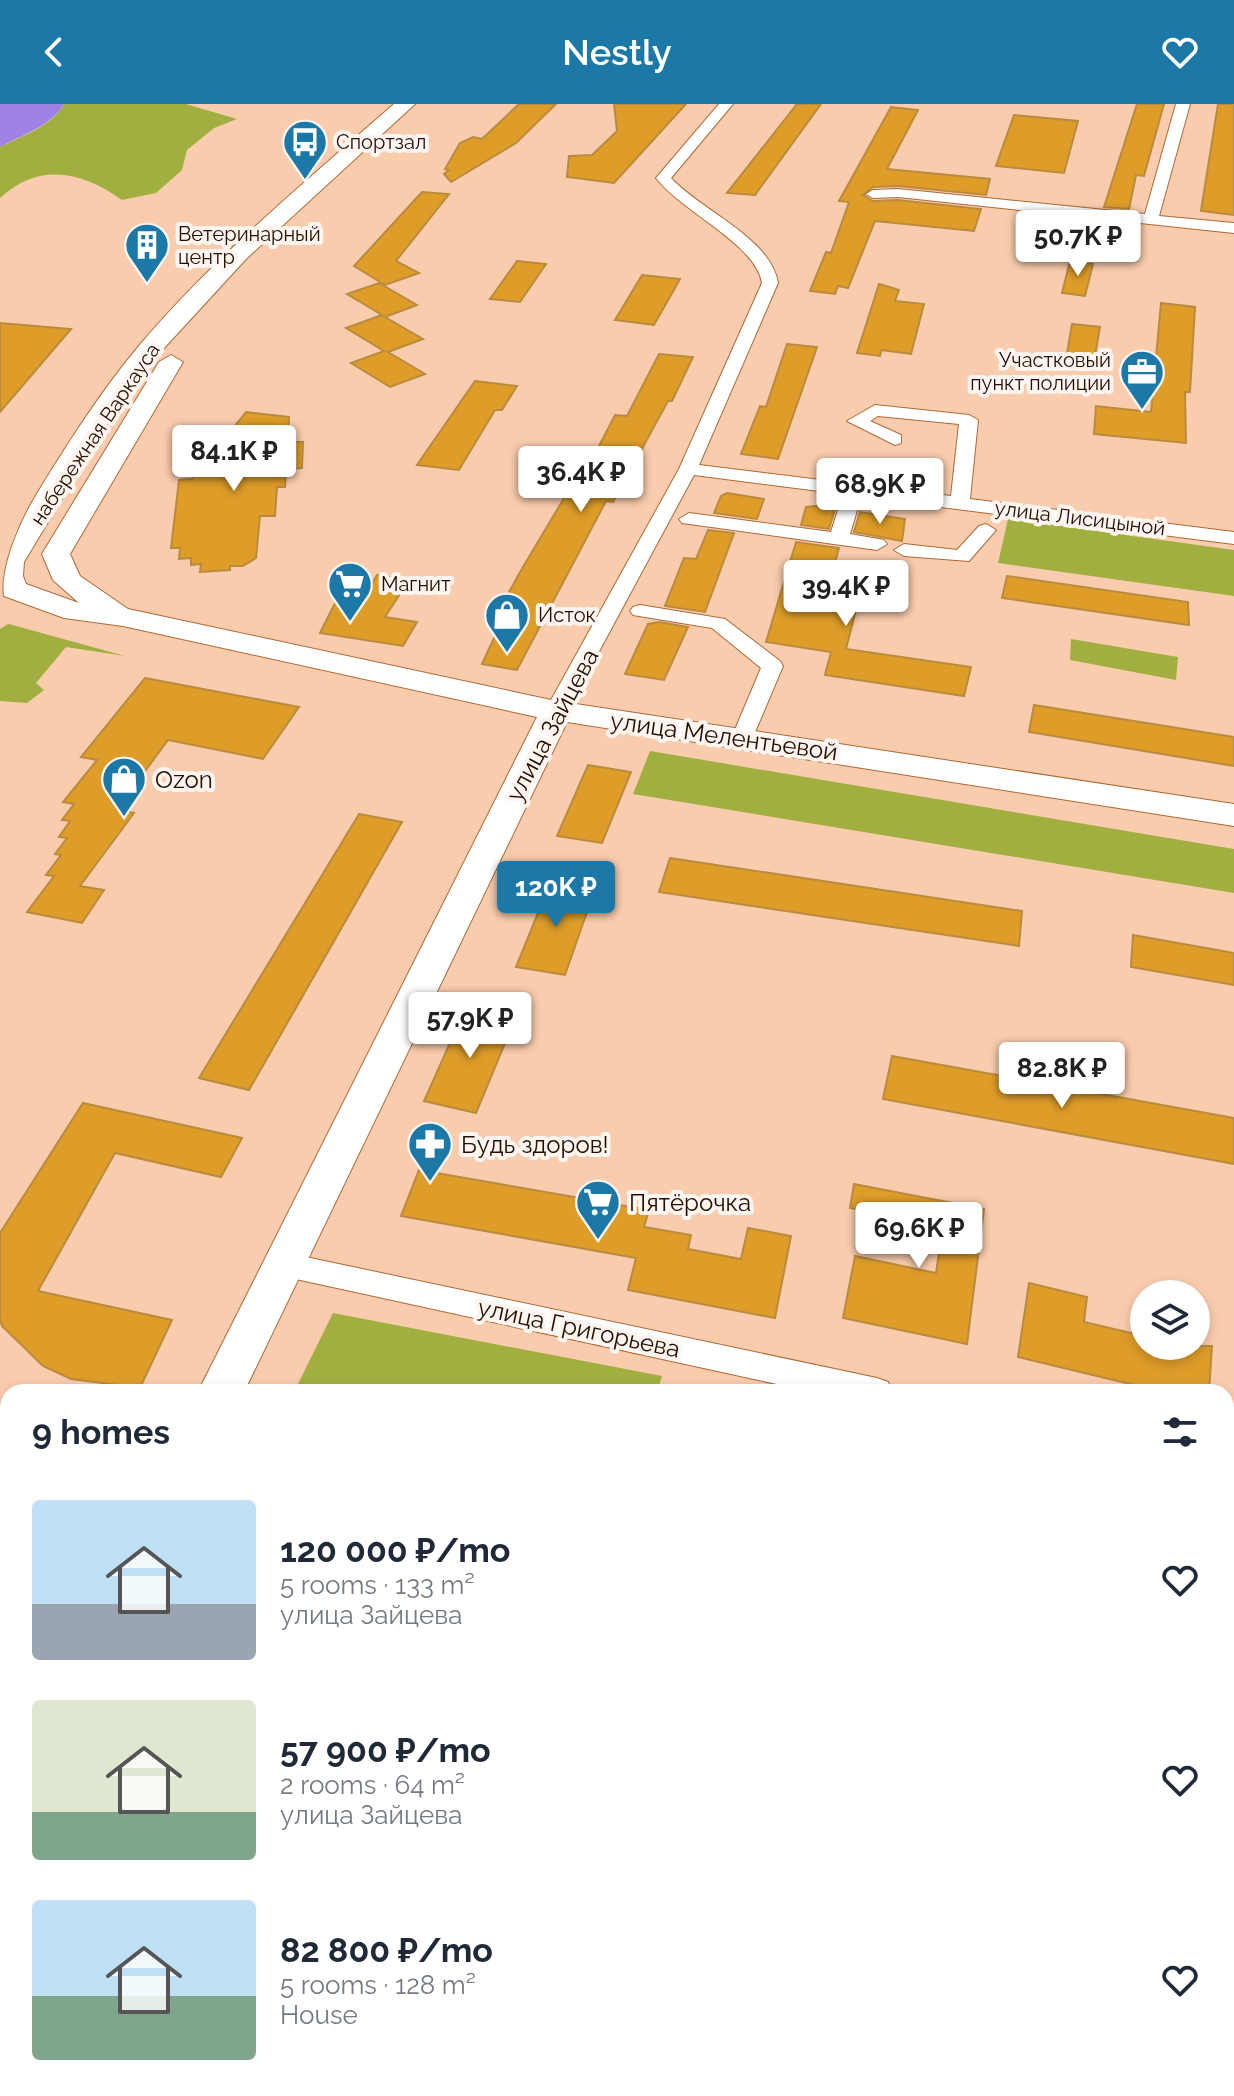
<!DOCTYPE html>
<meta charset="utf-8">
<style>
:root{--surface:#fff;--page:#f2f2f3;--text:#1f2937;--muted:#747a83;--accent:#1c79a7}
body{margin:0;font-family:Raleway,sans-serif;background:var(--page);color:var(--text);height:100vh;display:flex;flex-direction:column;font-size:30px;white-space:nowrap}
*{box-sizing:border-box;margin:0}
p{font-size:26px;color:var(--muted)}
.icon{flex:none;width:44px;height:44px;fill:none;stroke:currentColor;stroke-width:2;stroke-linecap:round;stroke-linejoin:round}
.map{position:relative;flex:1;overflow:hidden}
.side{position:absolute;left:0px;top:1280px;width:1234px;height:712px;display:flex;flex-direction:column;background:var(--surface);border-radius:24px 24px 0 0;box-shadow:0 4px 12px #0003}
.side>*{flex:none}
.tools{position:absolute;left:1130px;top:1176px;display:grid;gap:16px}
.tools a{display:grid;place-items:center;width:80px;height:80px;border-radius:50%;background:var(--surface);box-shadow:0 4px 12px #0003;font-size:40px}
.price{position:absolute;translate:-50% -68px;padding:0 18px;border-radius:8px;background:#fff;color:#222;font-size:26px;line-height:52px;filter:drop-shadow(0 2px 4px #0008)}
.price::after{content:'';position:absolute;left:50%;top:48px;width:24px;height:18px;margin-left:-12px;background:inherit;clip-path:polygon(0 0,100% 0,50% 100%)}
.price.selected{background:var(--accent);color:#fff}
ul{padding:0;list-style:none}
li{display:flex;align-items:center;gap:24px;height:200px;padding:0 32px}
li span{display:grid;place-items:center;flex:none;width:224px;height:160px;border-radius:8px;color:#555}
li>.icon{margin-inline-start:auto}
span .icon{width:96px;height:96px;fill:#fffc;stroke-width:1}
li b{font-size:34px}
h2{display:flex;justify-content:space-between;align-items:center;height:96px;padding:0 32px;font-size:34px}
header{display:flex;justify-content:space-between;align-items:center;height:104px;padding:0 32px;background:var(--accent);color:#fff;font-size:36px;font-weight:600}
.map>svg:first-child{display:block}
.green{fill:#a1af41}
.water{fill:#9f82e4}
.building{fill:#de9d29;stroke:#ba8a3e;stroke-width:2}
.lines{fill:none;stroke-linecap:round;stroke-linejoin:round}
.minor-casing{stroke:#ad6936;stroke-width:2}
.secondary-casing{stroke:#ad6936;stroke-width:2}
.minor{fill:#fff;fill-rule:evenodd}
.secondary{fill:#fff;fill-rule:evenodd}
.labels{text-anchor:middle;dominant-baseline:central;stroke-width:8;stroke-linejoin:round;paint-order:stroke}
.far-poi-label{font-size:20px;fill:#270d00;stroke:#fdf5f0;text-anchor:start}
.far-street-label{font-size:20px;fill:#270d00;stroke:#fdf5f0}
.street-label{font-size:24px;fill:#270d00;stroke:#fdf5f0}
.poi-label{font-size:24px;fill:#270d00;stroke:#fdf5f0;text-anchor:start}
</style>
<header><svg class="icon" aria-label="back" viewBox="0 0 24 24"><path d="M15 5l-7 7 7 7"/></svg>Nestly<svg class="icon" aria-label="heart" viewBox="0 0 24 24"><path d="M12 20l-8-8c-3-5 5-10 8-4 3-6 11-1 8 4z"/></svg></header>
<div class="map">
<svg width="1234" height="1992" viewBox="0 0 1234 1992">
<rect width="100%" height="100%" fill="#f9ccad"/>
<g class="green">
<path d="M64,0H186L237,15L214,24L187,46L182,66L156,89L122,96C82,67 39,58 0,94V43C20,33 54,21 64,0Z"/>
<path d="M1008,415L1234,446V492L998,459Z"/>
<path d="M8,520H9L125,552L66,543L36,579L44,586L27,599L0,597V525Z"/>
<path d="M1071,535L1178,553L1176,576L1070,556Z"/>
<path d="M650,647L1234,745V789L633,690Z"/>
<path d="M333,1209L662,1272L657,1288L425,1285L424,1288H294Z"/>
<path d="M1226,1454L1234,1456V1668L1226,1666Z"/>
</g>
<path class="water" d="M0,0H64C53,21 20,32 0,43Z"/>
<g class="building">
<path d="M519,0H556L516,39L451,78L444,70L449,66L445,65L460,39L473,33L482,35Z"/>
<path d="M614,0H686L614,79L567,73L569,52L592,51L617,27Z"/>
<path d="M797,0H821L755,91L727,89Z"/>
<path d="M1137,0H1164L1144,72L1136,71L1129,105L1104,103Z"/>
<path d="M1218,0H1234V111L1201,107Z"/>
<path d="M891,3L918,6L887,65L990,75L986,91L898,82L873,83L863,91L873,97L898,96L981,105L974,127L875,117L848,184L838,182L835,190L810,187L826,148L831,149L849,98L839,97Z"/>
<path d="M1014,11L1078,17L1064,69L996,62Z"/>
<path d="M422,88L449,90L396,157L419,169L385,181L354,162Z"/>
<path d="M1101,118L1126,120L1122,138L1098,135Z"/>
<path d="M517,157L546,160L520,198L490,195Z"/>
<path d="M1070,157L1093,160L1085,192L1062,189Z"/>
<path d="M642,171L680,175L654,221L615,216Z"/>
<path d="M379,179L417,201L385,213L423,235L388,248L425,270L390,283L351,259L384,247L346,224L382,211L347,190Z"/>
<path d="M879,180L899,186L895,197L924,200L911,250L881,246L880,252L857,249Z"/>
<path d="M1161,199L1195,203L1190,288H1185L1186,339L1094,330L1096,302L1151,308Z"/>
<path d="M0,219L71,225L0,308Z"/>
<path d="M1072,220L1100,223L1094,258L1066,255Z"/>
<path d="M787,240L817,243L778,355L741,350L760,302L766,303Z"/>
<path d="M659,250L693,253L672,297H668L613,398L606,397L517,566L482,560L509,502L502,501L520,468L576,374L582,375L615,311L627,312Z"/>
<path d="M475,277L517,282L502,306H495L459,366L417,361Z"/>
<path d="M246,308L289,313L288,338H303L302,364L286,365L285,383H277L275,412H260L256,454L243,462H230V466L200,468L201,460L191,461V454L179,455L180,444H171L179,376L192,375Z"/>
<path d="M727,389L764,395L757,415L714,409L721,392Z"/>
<path d="M815,402L835,405L829,425L801,421L806,403Z"/>
<path d="M860,408L905,415L902,437L854,428Z"/>
<path d="M708,426L734,429L705,508L665,502L684,454L696,455Z"/>
<path d="M796,438L839,444L830,477L862,482L846,545L971,563L964,592L825,571L831,548L766,538Z"/>
<path d="M377,471L409,476L385,513L417,518L403,542L320,529L338,493L351,495L358,484L368,486Z"/>
<path d="M1007,472L1188,498L1189,521L1002,494Z"/>
<path d="M659,518L688,523L664,576L625,570L648,520Z"/>
<path d="M145,574L299,603L263,655L168,636L117,705L134,709L80,782L104,786L82,819L27,808L54,772L46,771L61,751L55,750L67,734L59,733L70,717L62,716L74,700L63,698L97,656L81,653Z"/>
<path d="M1034,601L1234,633V662L1029,628Z"/>
<path d="M588,661L631,668L602,739L557,732Z"/>
<path d="M359,710L402,718L249,986L199,974Z"/>
<path d="M670,754L1022,807L1019,842L659,788Z"/>
<path d="M551,777L595,785L565,871L516,863Z"/>
<path d="M1133,831L1234,849V881L1131,863Z"/>
<path d="M466,903L515,915L476,1009L424,997Z"/>
<path d="M892,952L1234,1014V1060L883,995Z"/>
<path d="M83,999L242,1034L221,1073L115,1049L38,1187L172,1216L140,1284L71,1275L43,1262L2,1222L0,1215V1129Z"/>
<path d="M419,1066L649,1106L644,1123L691,1131L688,1145L741,1155L748,1124L791,1132L775,1214L628,1186L636,1154L401,1112Z"/>
<path d="M854,1080L984,1105L967,1240L843,1214L855,1152L936,1169L943,1123L850,1104Z"/>
<path d="M1029,1179L1087,1193L1084,1218L1144,1232V1242H1212L1209,1288H1163L1018,1253Z"/>
</g>
<g class="lines">
<g class="minor-casing">
<g id="minor">
<path d="M719,0H733L671,74C700,106 771,134 778,179L699,361L951,392L959,320L878,312L870,317L901,331V339L895,341L847,317L875,301L969,311L978,316L970,395L1234,428V440L861,393L850,430L884,436L887,440L877,446L682,419L679,415L689,409L831,428L843,390L694,371L567,607L556,614L548,612L545,607L679,365L762,179C756,140 682,108 656,74Z"/>
<path d="M1176,0H1190L1159,112L1234,119V129L898,93L873,94L866,90L873,86L898,85L1145,110Z"/>
<path d="M986,420L996,426L969,457L904,452L894,446L904,440L957,446L979,422Z"/>
<path d="M640,501L725,515L780,557L783,562L750,640L742,642L731,635L761,564L712,524L633,511L630,507L633,503Z"/>
<path d="M282,1148L877,1274L888,1278L893,1288H813L282,1172L271,1169L267,1160L271,1151Z"/>
<path d="M1226,1349L1234,1351V1381L1226,1379Z"/>
<path d="M1226,1816L1234,1818V1858L1226,1856Z"/>
</g>
</g>
<g class="secondary-casing">
<g id="secondary">
<path d="M394,0H415L246,155L155,254L104,325L24,458L23,472L26,480L79,499L53,476L42,450L159,258L171,251L183,258L70,450L80,472L128,505L556,597L1234,700V722L567,618L244,1288H198L537,613L123,522L64,514L4,492C0,464 20,418 35,393C66,342 99,290 138,243C214,153 305,78 394,0Z"/>
<path d="M8,1681V1746L0,1750V1684Z"/>
</g>
</g>
<use href="#minor" class="minor"/>
<use href="#secondary" class="secondary"/>
</g>
<defs>
<g id="bus-pin" transform="scale(2.3)"><path d="M0 17L-7.5 6A9.5 9.5 0 1 1 7.5 6Z" fill="#1c79a7" stroke="#fdf5f0"/><path d="M-5-6H5V4H4V6H2V4H-2V6H-4V4H-5ZM-3.5-4V0h7V-4ZM-3.5 1.2v1.5H-2V1.2ZM2 1.2v1.5H3.5V1.2Z" fill="#fff"/></g>
<g id="building-pin" transform="scale(2.3)"><path d="M0 17L-7.5 6A9.5 9.5 0 1 1 7.5 6Z" fill="#1c79a7" stroke="#fdf5f0"/><path d="M-4-6H4V6H1V3H-1V6H-4ZM-2.5-4.3h1.7v1.8h-1.7ZM.8-4.3h1.7v1.8H.8ZM-2.5-1h1.7V.8h-1.7ZM.8-1h1.7V.8H.8Z" fill="#fff"/></g>
<g id="office-pin" transform="scale(2.3)"><path d="M0 17L-7.5 6A9.5 9.5 0 1 1 7.5 6Z" fill="#1c79a7" stroke="#fdf5f0"/><path d="M-6-3h4V-5.5h4V-3h4V5H-6ZM-1-4.5V-3h2v-1.5ZM-6 0V1H6V0Z" fill="#fff"/></g>
<g id="supermarket-pin" transform="scale(2.3)"><path d="M0 17L-7.5 6A9.5 9.5 0 1 1 7.5 6Z" fill="#1c79a7" stroke="#fdf5f0"/><path d="M-6-5.5h2.5l.6 2H6L4.5 2H-2.5L-4.4-4H-6ZM-1.5 3.2a1.3 1.3 0 1 0 .1 0ZM3 3.2a1.3 1.3 0 1 0 .1 0Z" fill="#fff"/></g>
<g id="shop-pin" transform="scale(2.3)"><path d="M0 17L-7.5 6A9.5 9.5 0 1 1 7.5 6Z" fill="#1c79a7" stroke="#fdf5f0"/><path d="M-5-2.5h2.3a2.7 3.5 0 0 1 5.4 0H5L5.5 6h-11ZM-1.5-2.5h3a1.5 2.3 0 0 0-3 0Z" fill="#fff"/></g>
<g id="pharmacy-pin" transform="scale(2.3)"><path d="M0 17L-7.5 6A9.5 9.5 0 1 1 7.5 6Z" fill="#1c79a7" stroke="#fdf5f0"/><path d="M-2-6h4v4h4v4h-4v4h-4v-4h-4v-4h4Z" fill="#fff"/></g>
</defs>
<g fill-rule="evenodd">
<use href="#bus-pin" x="305" y="38"/>
<use href="#building-pin" x="147" y="141"/>
<use href="#office-pin" x="1142" y="268"/>
<use href="#supermarket-pin" x="350" y="480"/>
<use href="#shop-pin" x="507" y="511"/>
<use href="#shop-pin" x="124" y="675"/>
<use href="#pharmacy-pin" x="430" y="1040"/>
<use href="#supermarket-pin" x="598" y="1098"/>
</g>
<g class="labels">
<g class="far-poi-label">
<text x="336" y="38">Спортзал</text>
<text x="178" y="130">Ветеринарный<tspan x="178" dy="23">центр</tspan></text>
<text x="1111" y="256" text-anchor="end">Участковый<tspan x="1111" dy="23">пункт полиции</tspan></text>
<text x="381" y="480">Магнит</text>
<text x="538" y="511">Исток</text>
</g>
<g class="far-street-label">
<text transform="translate(95 330) rotate(-56)">набережная Варкауса</text>
<text transform="translate(1080 414) rotate(7)">улица Лисицыной</text>
</g>
<g class="street-label">
<text transform="translate(552 621) rotate(-62)">улица Зайцева</text>
<text transform="translate(724 632) rotate(8)">улица Мелентьевой</text>
<text transform="translate(579 1224) rotate(12)">улица Григорьева</text>
</g>
<g class="poi-label">
<text x="155" y="675">Ozon</text>
<text x="461" y="1040">Будь здоров!</text>
<text x="629" y="1098">Пятёрочка</text>
</g>
</g>
</svg>
<div class="tools">
<a><svg class="icon" aria-label="layers" viewBox="0 0 24 24"><path d="M12 4l9 5-9 5-9-5zM3 14l9 5 9-5"/></svg></a>
</div>
<b class="price" style="left:1078px;top:174px">50.7K ₽</b>
<b class="price" style="left:234px;top:389px">84.1K ₽</b>
<b class="price" style="left:581px;top:410px">36.4K ₽</b>
<b class="price" style="left:880px;top:422px">68.9K ₽</b>
<b class="price" style="left:846px;top:524px">39.4K ₽</b>
<b class="price selected" style="left:556px;top:825px">120K ₽</b>
<b class="price" style="left:470px;top:956px">57.9K ₽</b>
<b class="price" style="left:1062px;top:1006px">82.8K ₽</b>
<b class="price" style="left:919px;top:1166px">69.6K ₽</b>
<section class="side">
<h2>9 homes<svg class="icon" aria-label="filters" viewBox="0 0 24 24"><path d="M4 7h16M4 17h16"/><circle cx="9" cy="7" r="2"/><circle cx="15" cy="17" r="2"/></svg></h2>
<ul>
<li><span style="background:linear-gradient(#bfe0f5 65%,#9aa5b1 0)"><svg class="icon" aria-label="home" viewBox="0 0 24 24"><path d="M3 11l9-7 9 7M6 9v11h12V9"/></svg></span><div><b>120 000 ₽/mo</b><p>5 rooms · 133 m²</p><p>улица Зайцева</p></div><svg class="icon" aria-label="heart" viewBox="0 0 24 24"><path d="M12 20l-8-8c-3-5 5-10 8-4 3-6 11-1 8 4z"/></svg></li>
<li><span style="background:linear-gradient(#dfe7d0 70%,#7fa58c 0)"><svg class="icon" aria-label="home" viewBox="0 0 24 24"><path d="M3 11l9-7 9 7M6 9v11h12V9"/></svg></span><div><b>57 900 ₽/mo</b><p>2 rooms · 64 m²</p><p>улица Зайцева</p></div><svg class="icon" aria-label="heart" viewBox="0 0 24 24"><path d="M12 20l-8-8c-3-5 5-10 8-4 3-6 11-1 8 4z"/></svg></li>
<li><span style="background:linear-gradient(#bfe0f5 60%,#7fa58c 0)"><svg class="icon" aria-label="home" viewBox="0 0 24 24"><path d="M3 11l9-7 9 7M6 9v11h12V9"/></svg></span><div><b>82 800 ₽/mo</b><p>5 rooms · 128 m²</p><p>House</p></div><svg class="icon" aria-label="heart" viewBox="0 0 24 24"><path d="M12 20l-8-8c-3-5 5-10 8-4 3-6 11-1 8 4z"/></svg></li>
</ul>
</section>
</div>
